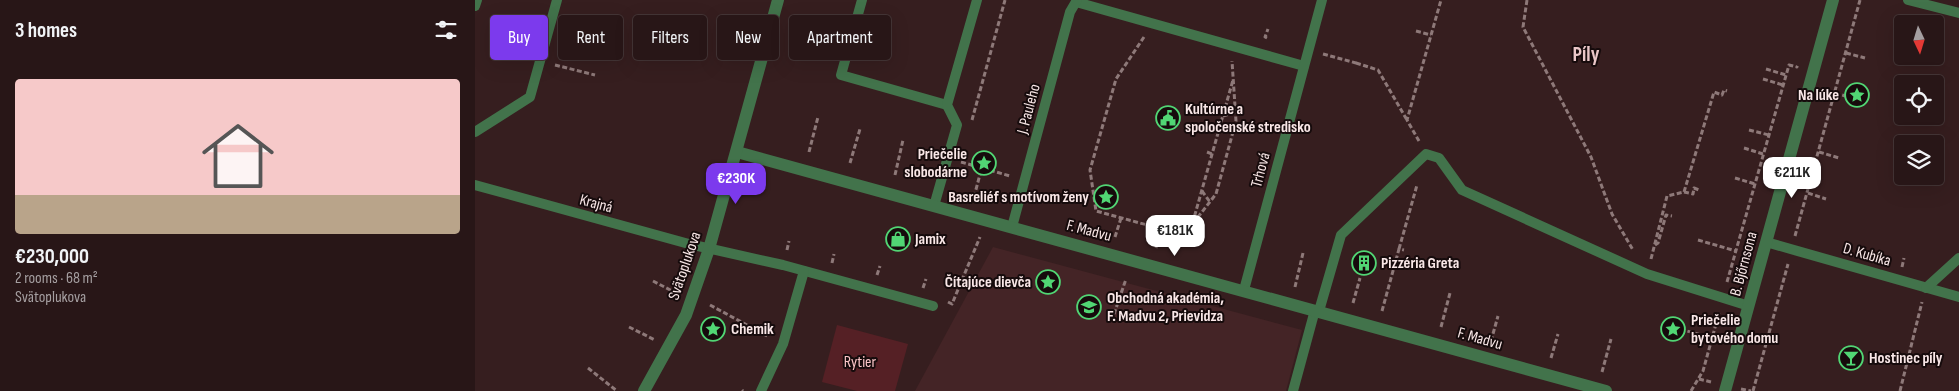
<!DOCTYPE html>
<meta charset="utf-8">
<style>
:root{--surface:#281617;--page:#342324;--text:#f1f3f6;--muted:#a59fa1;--line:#443536;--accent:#7c3aed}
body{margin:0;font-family:"Sofia Sans Condensed",sans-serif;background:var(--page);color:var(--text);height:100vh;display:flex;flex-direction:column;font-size:19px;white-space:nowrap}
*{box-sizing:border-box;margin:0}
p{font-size:16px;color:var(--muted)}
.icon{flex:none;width:28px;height:28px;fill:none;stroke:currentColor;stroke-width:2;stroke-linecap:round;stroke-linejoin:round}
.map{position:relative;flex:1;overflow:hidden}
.drawer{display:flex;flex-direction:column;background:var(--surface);width:475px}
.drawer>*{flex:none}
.banner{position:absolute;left:15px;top:15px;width:475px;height:45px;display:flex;gap:10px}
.needle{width:32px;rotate:176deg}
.buttons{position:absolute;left:1419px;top:15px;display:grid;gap:10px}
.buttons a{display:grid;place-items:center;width:50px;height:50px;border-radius:5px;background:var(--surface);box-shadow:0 5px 20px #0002,0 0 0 1px var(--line);font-size:25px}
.price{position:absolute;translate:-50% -42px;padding:0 11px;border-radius:10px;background:#fff;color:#222;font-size:16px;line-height:32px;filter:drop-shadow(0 1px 2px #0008)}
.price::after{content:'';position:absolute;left:50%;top:30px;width:15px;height:11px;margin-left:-8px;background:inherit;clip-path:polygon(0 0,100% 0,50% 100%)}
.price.selected{background:var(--accent);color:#fff}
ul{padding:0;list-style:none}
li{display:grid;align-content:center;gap:10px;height:265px;padding:0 15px}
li+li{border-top:1px solid var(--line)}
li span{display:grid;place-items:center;height:155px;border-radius:5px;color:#555}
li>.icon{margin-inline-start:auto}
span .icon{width:90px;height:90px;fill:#fffc;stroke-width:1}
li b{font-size:21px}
h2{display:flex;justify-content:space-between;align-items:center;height:60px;padding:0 15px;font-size:21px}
.tag{padding:0 18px;border-radius:5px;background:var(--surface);box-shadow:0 5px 20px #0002,0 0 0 1px var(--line);font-size:18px;line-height:45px}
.tag.selected{background:var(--accent);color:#fff}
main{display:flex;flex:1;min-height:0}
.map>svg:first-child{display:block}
.built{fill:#442426}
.green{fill:#552025}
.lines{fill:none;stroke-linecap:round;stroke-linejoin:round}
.path{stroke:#8e7979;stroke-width:3;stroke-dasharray:5 2.5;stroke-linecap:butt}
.service{stroke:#42734b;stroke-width:10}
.minor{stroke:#42734b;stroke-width:12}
.labels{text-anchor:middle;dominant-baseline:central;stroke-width:4;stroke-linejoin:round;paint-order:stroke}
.poi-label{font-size:16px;font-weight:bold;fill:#f9e7e7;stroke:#160b0c;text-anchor:start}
.street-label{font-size:16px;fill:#f9e7e7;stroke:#160b0c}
.park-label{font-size:16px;fill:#fac5c7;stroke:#160b0c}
.district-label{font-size:21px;font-weight:bold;fill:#eac7c8;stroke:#160b0c}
</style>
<main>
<section class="drawer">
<h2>3 homes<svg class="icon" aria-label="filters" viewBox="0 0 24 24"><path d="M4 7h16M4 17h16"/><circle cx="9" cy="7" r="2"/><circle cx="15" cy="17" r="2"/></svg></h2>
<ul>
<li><span style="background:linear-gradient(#f6c9c9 75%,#b9a48a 0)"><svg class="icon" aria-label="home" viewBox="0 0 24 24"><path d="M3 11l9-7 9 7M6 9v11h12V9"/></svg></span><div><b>€230,000</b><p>2 rooms · 68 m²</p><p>Svätoplukova</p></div></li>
</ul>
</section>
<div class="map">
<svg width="1484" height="391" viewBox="0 0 1484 391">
<rect width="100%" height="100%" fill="#361e1f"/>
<path class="built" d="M518,247L827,330L811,391H440Z"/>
<path class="green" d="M362,325L433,344L420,391H382L347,382Z"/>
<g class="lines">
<g class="path">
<path d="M1052,0L1048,27L1116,157L1137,214L1158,250"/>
<path d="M941,31L956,35"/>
<path d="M669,37L641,79L615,170L621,211L709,235L741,194L761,121L757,61"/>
<path d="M792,38L790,37L793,29"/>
<path d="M1371,53L1390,58"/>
<path d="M848,54L881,63L880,66"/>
<path d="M881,63L903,70L932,120"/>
<path d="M80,65L120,75"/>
<path d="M1291,69L1311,75"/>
<path d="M1288,79L1308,85"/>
<path d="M1360,93L1381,99"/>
<path d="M748,116L761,112"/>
<path d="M497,120L530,0"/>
<path d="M1274,130L1294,135"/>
<path d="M944,141L932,120L966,0"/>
<path d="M1269,148L1288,154"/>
<path d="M334,152L343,117"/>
<path d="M732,152L737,154"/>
<path d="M1344,152L1364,158"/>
<path d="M486,162L535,176"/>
<path d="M375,163L385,129"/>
<path d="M420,175L428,140"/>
<path d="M1260,178L1280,184"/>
<path d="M727,191L735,202"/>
<path d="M1209,192L1218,194L1219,188L1224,190"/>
<path d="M1333,193L1351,199"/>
<path d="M499,197L508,163"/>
<path d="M619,198L637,203"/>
<path d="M697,220L717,225L758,80"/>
<path d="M1320,236L1385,0"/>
<path d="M640,237L646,218"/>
<path d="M1223,240L1261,251"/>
<path d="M1180,245L1183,243L1191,215L1197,216"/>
<path d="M681,248L686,229"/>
<path d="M924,249L942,185"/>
<path d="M312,250L314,241"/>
<path d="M1176,259L1192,196L1209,192L1239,92L1247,95L1249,90L1252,91"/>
<path d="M357,263L359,254"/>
<path d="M1427,267L1429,258"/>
<path d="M402,275L405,266"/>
<path d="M178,281L201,293"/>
<path d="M1252,282L1314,65L1322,67V66"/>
<path d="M820,287L828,253"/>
<path d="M448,288L451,279"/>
<path d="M473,302L477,304L505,237"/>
<path d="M878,303L885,278"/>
<path d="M235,305L294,337"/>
<path d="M907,311L924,249L929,250"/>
<path d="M639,314L651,279"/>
<path d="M154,327L180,340"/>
<path d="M966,327L975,293"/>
<path d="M1198,327L1237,338"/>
<path d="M1016,341L1023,316"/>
<path d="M1076,358L1083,334"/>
<path d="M113,368L142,391"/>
<path d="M1127,372L1136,339"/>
<path d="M1224,379L1236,382"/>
<path d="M1266,389L1276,391"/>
<path d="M267,390L268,391"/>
<path d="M1216,391L1228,371L1244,313"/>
<path d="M1278,391L1313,264"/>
<path d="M1425,391L1447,302"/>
</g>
<g class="service">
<path d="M387,0L366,75L472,105"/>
<path d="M1433,0L1484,13"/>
<path d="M601,2L829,66"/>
<path d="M0,6L2,0"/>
<path d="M0,132L55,97L82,0"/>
<path d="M0,185L214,244L308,265L458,306"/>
<path d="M459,206L482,125L472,105L502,0"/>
<path d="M537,227L595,12L602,0"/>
<path d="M1291,242L1484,297"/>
<path d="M1451,288L1484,258"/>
<path d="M769,290L847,0"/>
<path d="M844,311L866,235L951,154L964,158L987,190L1172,274L1274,306"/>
<path d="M286,391L308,344L329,271"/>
<path d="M818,391L840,310"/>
</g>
<g class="minor">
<path d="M262,152L1131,391"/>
<path d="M169,391L211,315L234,249L303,0"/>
<path d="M1250,391L1358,0"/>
</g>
</g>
<defs>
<g id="sight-ring" transform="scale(1.25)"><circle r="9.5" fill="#160b0c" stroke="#51d674" stroke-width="1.5"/><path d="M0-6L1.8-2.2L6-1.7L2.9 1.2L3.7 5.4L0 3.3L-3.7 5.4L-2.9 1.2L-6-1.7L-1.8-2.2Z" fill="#51d674"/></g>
<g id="civic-ring" transform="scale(1.25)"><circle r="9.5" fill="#160b0c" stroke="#51d674" stroke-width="1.5"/><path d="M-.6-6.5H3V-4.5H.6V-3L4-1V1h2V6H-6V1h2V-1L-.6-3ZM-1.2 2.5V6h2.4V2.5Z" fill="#51d674"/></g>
<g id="shop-ring" transform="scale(1.25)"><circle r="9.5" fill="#160b0c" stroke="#51d674" stroke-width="1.5"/><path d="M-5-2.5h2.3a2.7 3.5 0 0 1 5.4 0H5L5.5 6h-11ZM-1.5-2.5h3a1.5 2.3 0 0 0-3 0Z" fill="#51d674"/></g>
<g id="building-ring" transform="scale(1.25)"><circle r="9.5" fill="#160b0c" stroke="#51d674" stroke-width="1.5"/><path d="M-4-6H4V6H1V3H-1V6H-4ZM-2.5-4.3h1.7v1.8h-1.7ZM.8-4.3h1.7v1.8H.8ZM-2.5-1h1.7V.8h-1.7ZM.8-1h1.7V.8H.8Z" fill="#51d674"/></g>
<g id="school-ring" transform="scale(1.25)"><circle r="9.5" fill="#160b0c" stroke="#51d674" stroke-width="1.5"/><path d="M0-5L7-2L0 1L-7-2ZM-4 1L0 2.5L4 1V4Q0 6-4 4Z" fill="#51d674"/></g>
<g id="bar-ring" transform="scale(1.25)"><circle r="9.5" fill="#160b0c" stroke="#51d674" stroke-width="1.5"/><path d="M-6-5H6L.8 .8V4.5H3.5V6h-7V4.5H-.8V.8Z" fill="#51d674"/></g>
</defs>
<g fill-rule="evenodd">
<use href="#sight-ring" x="1382" y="95"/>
<use href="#civic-ring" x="693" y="118"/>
<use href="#sight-ring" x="509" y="163"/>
<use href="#sight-ring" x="631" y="197"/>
<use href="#shop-ring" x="423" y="239"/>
<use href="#building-ring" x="889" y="263"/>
<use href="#sight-ring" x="573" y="282"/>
<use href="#school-ring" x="614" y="307"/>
<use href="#sight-ring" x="238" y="329"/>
<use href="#sight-ring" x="1198" y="329"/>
<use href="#bar-ring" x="1376" y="358"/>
</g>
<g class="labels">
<g class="poi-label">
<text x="1364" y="95" text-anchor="end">Na lúke</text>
<text x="710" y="109">Kultúrne a<tspan x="710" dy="18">spoločenské stredisko</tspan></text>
<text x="492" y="154" text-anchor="end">Priečelie<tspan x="492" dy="18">slobodárne</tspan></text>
<text x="614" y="197" text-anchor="end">Basreliéf s motívom ženy</text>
<text x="440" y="239">Jamix</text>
<text x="906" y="263">Pizzéria Greta</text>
<text x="556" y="282" text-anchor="end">Čítajúce dievča</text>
<text x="632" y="298">Obchodná akadémia,<tspan x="632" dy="18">F. Madvu 2, Prievidza</tspan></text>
<text x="1216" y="320">Priečelie<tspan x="1216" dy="18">bytového domu</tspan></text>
<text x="256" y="329">Chemik</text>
<text x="1394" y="358">Hostinec píly</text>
</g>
<g class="street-label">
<text transform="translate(554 109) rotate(-75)">J. Pauleho</text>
<text transform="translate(786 170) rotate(-75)">Trhová</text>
<text transform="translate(121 204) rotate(15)">Krajná</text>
<text transform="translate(614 231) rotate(15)">F. Madvu</text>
<text transform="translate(1392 255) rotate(16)">D. Kubíka</text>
<text transform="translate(1269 264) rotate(-75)">B. Bjőrnsona</text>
<text transform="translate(210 266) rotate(-71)">Svätoplukova</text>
<text transform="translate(1005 339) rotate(16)">F. Madvu</text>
</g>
<g class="park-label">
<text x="385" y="362">Rytier</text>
</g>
<g class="district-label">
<text x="1111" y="54">Píly</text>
</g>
</g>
</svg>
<div class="buttons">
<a><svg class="needle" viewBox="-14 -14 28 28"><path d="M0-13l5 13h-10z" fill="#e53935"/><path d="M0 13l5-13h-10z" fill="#a59fa1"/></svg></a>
<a><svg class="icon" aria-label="locate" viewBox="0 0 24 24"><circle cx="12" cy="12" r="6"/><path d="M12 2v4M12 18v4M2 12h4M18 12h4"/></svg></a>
<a><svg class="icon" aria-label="layers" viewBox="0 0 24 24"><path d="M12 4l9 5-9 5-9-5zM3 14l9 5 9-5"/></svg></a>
</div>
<b class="price" style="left:1317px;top:199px">€211K</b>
<b class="price selected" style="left:261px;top:205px">€230K</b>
<b class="price" style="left:700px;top:257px">€181K</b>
<div class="banner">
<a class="tag selected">Buy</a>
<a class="tag">Rent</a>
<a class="tag">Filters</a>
<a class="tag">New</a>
<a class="tag">Apartment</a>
</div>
</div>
</main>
